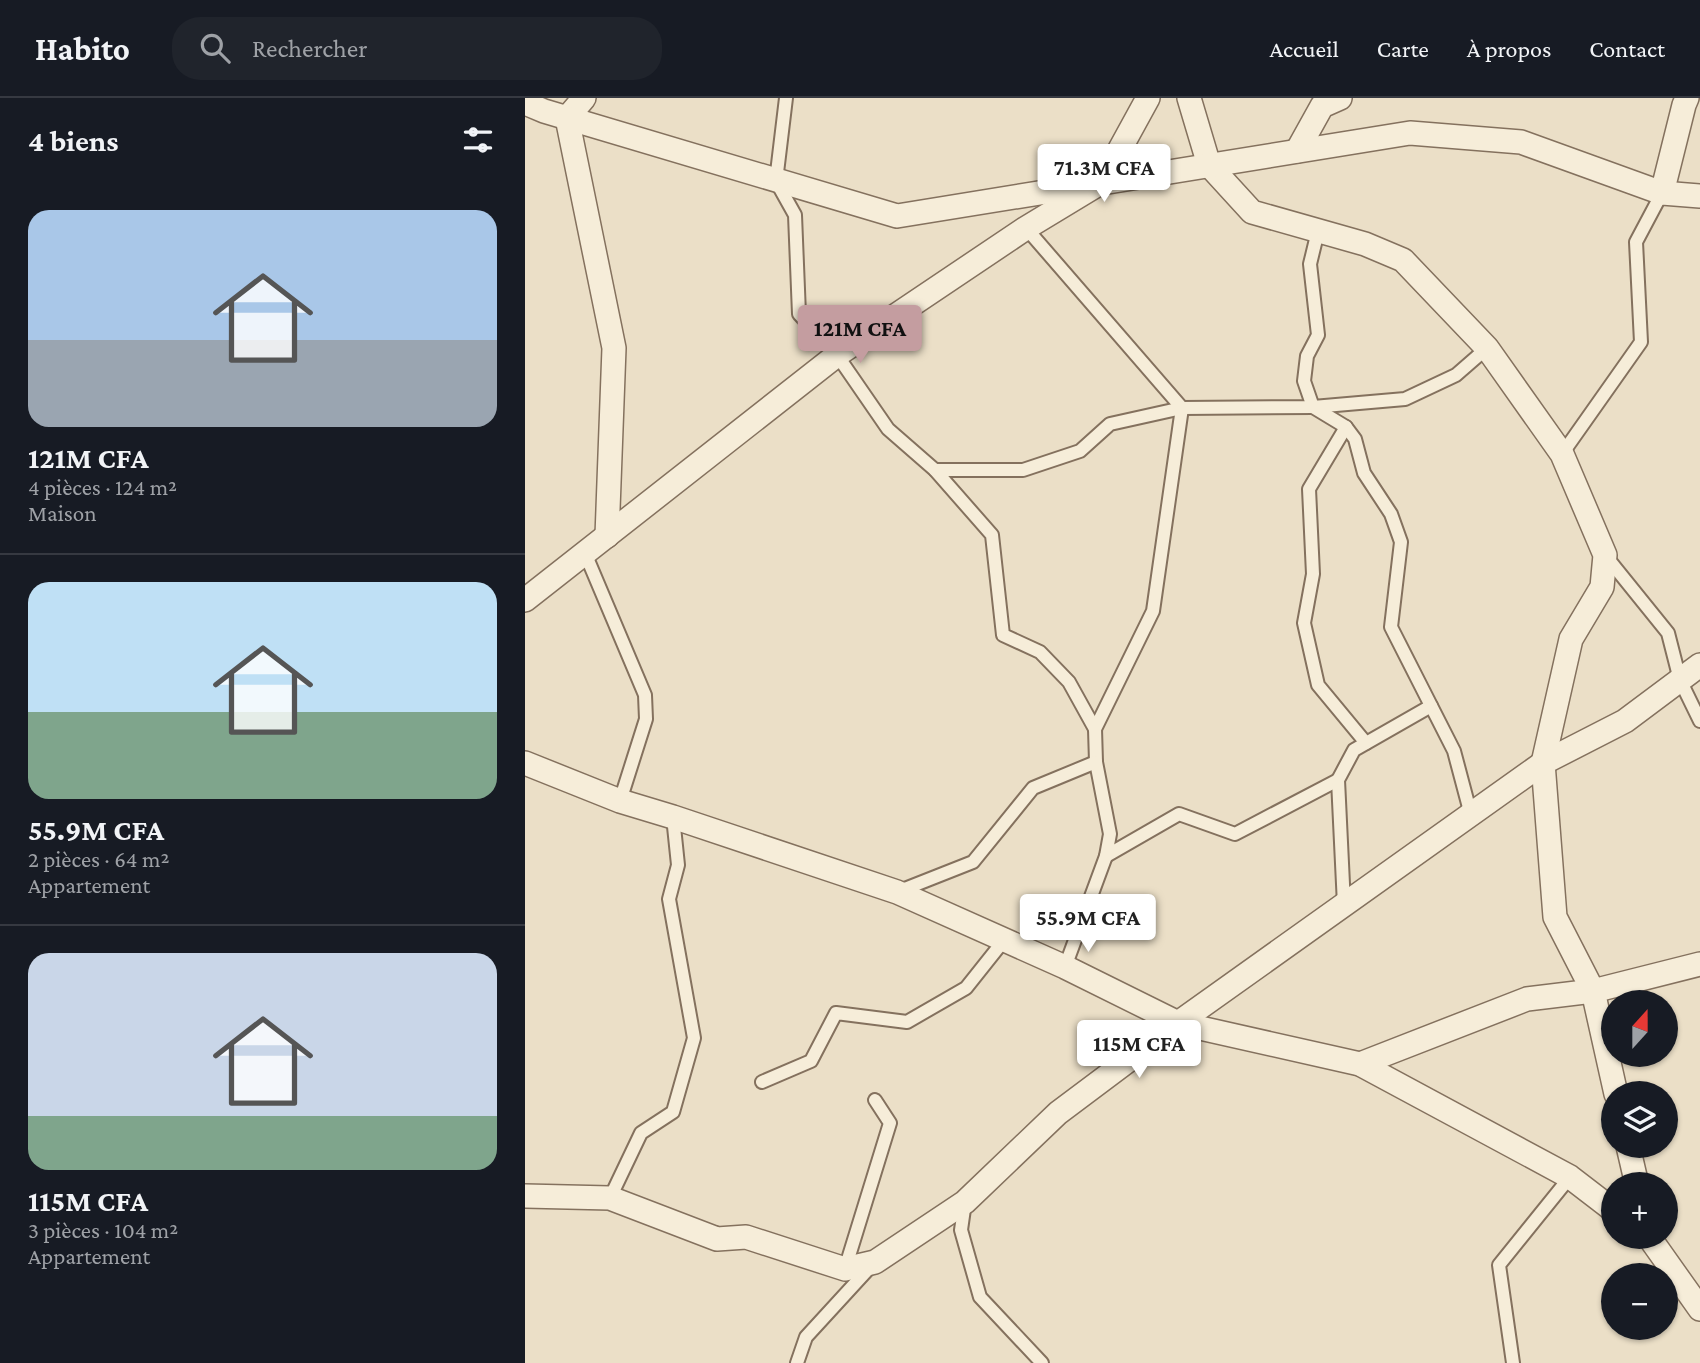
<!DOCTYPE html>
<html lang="fr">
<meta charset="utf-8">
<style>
:root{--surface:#171b24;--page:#20242c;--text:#f1f3f6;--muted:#9ea1a6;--line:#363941;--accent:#c49da0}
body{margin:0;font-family:"Crimson Pro",serif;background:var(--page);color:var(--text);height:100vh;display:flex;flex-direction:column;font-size:26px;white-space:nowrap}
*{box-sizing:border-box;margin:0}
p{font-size:23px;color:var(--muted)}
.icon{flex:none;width:38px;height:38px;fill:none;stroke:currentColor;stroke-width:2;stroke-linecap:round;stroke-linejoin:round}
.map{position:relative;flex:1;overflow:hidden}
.panel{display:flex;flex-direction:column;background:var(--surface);width:525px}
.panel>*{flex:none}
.needle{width:46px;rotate:21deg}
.buttons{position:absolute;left:1076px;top:892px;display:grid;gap:14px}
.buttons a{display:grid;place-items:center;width:77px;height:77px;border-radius:50%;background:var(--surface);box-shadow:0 2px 5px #0004;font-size:35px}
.price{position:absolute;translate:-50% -60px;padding:0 16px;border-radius:7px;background:#fff;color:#222;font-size:23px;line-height:46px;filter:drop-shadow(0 2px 4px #0008)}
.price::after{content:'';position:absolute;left:50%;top:42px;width:21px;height:16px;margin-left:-10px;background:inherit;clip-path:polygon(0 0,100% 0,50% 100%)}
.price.current{background:var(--accent);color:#111}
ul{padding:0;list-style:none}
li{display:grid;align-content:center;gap:14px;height:371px;padding:0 28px}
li+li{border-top:2px solid var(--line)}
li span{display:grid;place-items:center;height:217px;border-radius:21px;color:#555}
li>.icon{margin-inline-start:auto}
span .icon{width:126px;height:126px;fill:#fffc;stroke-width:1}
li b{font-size:30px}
h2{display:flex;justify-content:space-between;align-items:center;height:84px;padding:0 28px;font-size:30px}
header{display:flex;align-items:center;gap:42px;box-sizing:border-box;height:98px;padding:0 35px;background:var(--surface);border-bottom:2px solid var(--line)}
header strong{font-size:33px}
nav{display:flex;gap:38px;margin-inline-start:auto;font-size:24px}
.search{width:490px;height:63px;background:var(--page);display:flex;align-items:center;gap:18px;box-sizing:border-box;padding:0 24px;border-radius:28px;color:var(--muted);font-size:26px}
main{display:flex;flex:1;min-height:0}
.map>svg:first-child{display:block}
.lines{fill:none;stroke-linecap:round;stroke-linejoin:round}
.service-casing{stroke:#84715e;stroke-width:16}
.minor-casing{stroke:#84715e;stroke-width:26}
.service{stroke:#f6edd9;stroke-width:12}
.minor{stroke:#f6edd9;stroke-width:23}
</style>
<header>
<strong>Habito</strong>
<div class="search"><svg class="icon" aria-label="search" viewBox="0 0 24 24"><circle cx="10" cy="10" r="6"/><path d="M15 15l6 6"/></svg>Rechercher</div>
<nav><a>Accueil</a><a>Carte</a><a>À propos</a><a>Contact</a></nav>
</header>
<main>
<section class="panel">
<h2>4 biens<svg class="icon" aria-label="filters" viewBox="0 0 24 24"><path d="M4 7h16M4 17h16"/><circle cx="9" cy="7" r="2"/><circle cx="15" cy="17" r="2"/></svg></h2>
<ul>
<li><span style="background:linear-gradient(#a9c7e8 60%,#9aa5b1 0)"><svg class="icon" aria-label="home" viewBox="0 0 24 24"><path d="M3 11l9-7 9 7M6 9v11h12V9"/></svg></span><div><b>121M CFA</b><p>4 pièces · 124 m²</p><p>Maison</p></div></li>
<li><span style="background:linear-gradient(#bfe0f5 60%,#7fa58c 0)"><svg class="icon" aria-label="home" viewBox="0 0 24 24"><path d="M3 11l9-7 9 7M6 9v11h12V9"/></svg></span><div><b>55.9M CFA</b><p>2 pièces · 64 m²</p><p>Appartement</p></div></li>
<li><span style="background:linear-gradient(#c9d6e8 75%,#7fa58c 0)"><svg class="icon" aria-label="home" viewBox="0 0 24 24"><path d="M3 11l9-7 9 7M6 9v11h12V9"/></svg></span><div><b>115M CFA</b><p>3 pièces · 104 m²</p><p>Appartement</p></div></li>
</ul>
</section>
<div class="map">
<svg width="1175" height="1265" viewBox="0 0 1175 1265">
<rect width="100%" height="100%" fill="#ebdfc7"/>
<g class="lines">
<g class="service-casing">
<g id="service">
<path d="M261,0L251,83L270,117L274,216L312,257L363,331L410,372L467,437L478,537L515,554L544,584L570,631"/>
<path d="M501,130L657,310L628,513L570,631L571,664L585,736L581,758L540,869"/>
<path d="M793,133L785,166L793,237L782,258L779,283L788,309L821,329L830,341L839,375L866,416L876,444L866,529L929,653L946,717"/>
<path d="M821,329L784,391L788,476L779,525L793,587L841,645"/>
<path d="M1037,356L1116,244L1111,144L1137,95"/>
<path d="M410,372H498L555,353L585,326L657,310L788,309L880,301L931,277L962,250"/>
<path d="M60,455L120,597L121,621L95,703"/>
<path d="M1080,457L1143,535L1155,582L1175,623"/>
<path d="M581,758L654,716L710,736L813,682"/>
<path d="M372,794L448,764L508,690L571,664"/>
<path d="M819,807L813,682L829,652L906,608"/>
<path d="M237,984L286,963L311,915L382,924L441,890L480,841"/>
<path d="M85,1100L116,1035L148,1014L169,940L144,801L153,767L148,719"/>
<path d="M440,1104L436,1132L455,1199L517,1265"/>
<path d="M320,1171L365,1025L350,1002"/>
<path d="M272,1265L281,1239L347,1167"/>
<path d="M988,1265L974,1167L1045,1079"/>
</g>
</g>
<g class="minor-casing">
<g id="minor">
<path d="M59,0L42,20L89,250L82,438"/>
<path d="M664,0L684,67L727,114L840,146L878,162L962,250L1037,356L1080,457L1077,489L1046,541L1018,665L1030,819L1068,893L1091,996"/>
<path d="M0,5L19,13L372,118L885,35L996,44L1137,95L1175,98"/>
<path d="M772,53L797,8L815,0"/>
<path d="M1137,95L1159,7L1162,0"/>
<path d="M0,502L312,257L501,130L577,84L623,0"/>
<path d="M0,665L95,703L148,719L372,794L540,869L653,925L835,966L1045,1079L1088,1112"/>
<path d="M835,966L1002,901L1068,893L1175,866"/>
<path d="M1103,1048L1112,1087"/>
<path d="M0,1098L85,1100L192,1141L221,1139L320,1171L350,1164L440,1104L533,1015L653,925L1018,665L1100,623L1175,567"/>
<path d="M1124,1139L1175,1211"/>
</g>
</g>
<use href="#service" class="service"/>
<use href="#minor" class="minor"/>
</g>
</svg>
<div class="buttons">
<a><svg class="needle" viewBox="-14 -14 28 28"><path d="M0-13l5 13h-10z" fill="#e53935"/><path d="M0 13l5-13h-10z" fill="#9ea1a6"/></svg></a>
<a><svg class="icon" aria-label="layers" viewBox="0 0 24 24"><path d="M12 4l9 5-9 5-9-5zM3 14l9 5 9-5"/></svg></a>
<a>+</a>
<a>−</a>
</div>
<b class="price" style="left:579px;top:106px">71.3M CFA</b>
<b class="price current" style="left:335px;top:267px">121M CFA</b>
<b class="price" style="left:563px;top:856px">55.9M CFA</b>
<b class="price" style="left:614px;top:982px">115M CFA</b>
</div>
</main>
